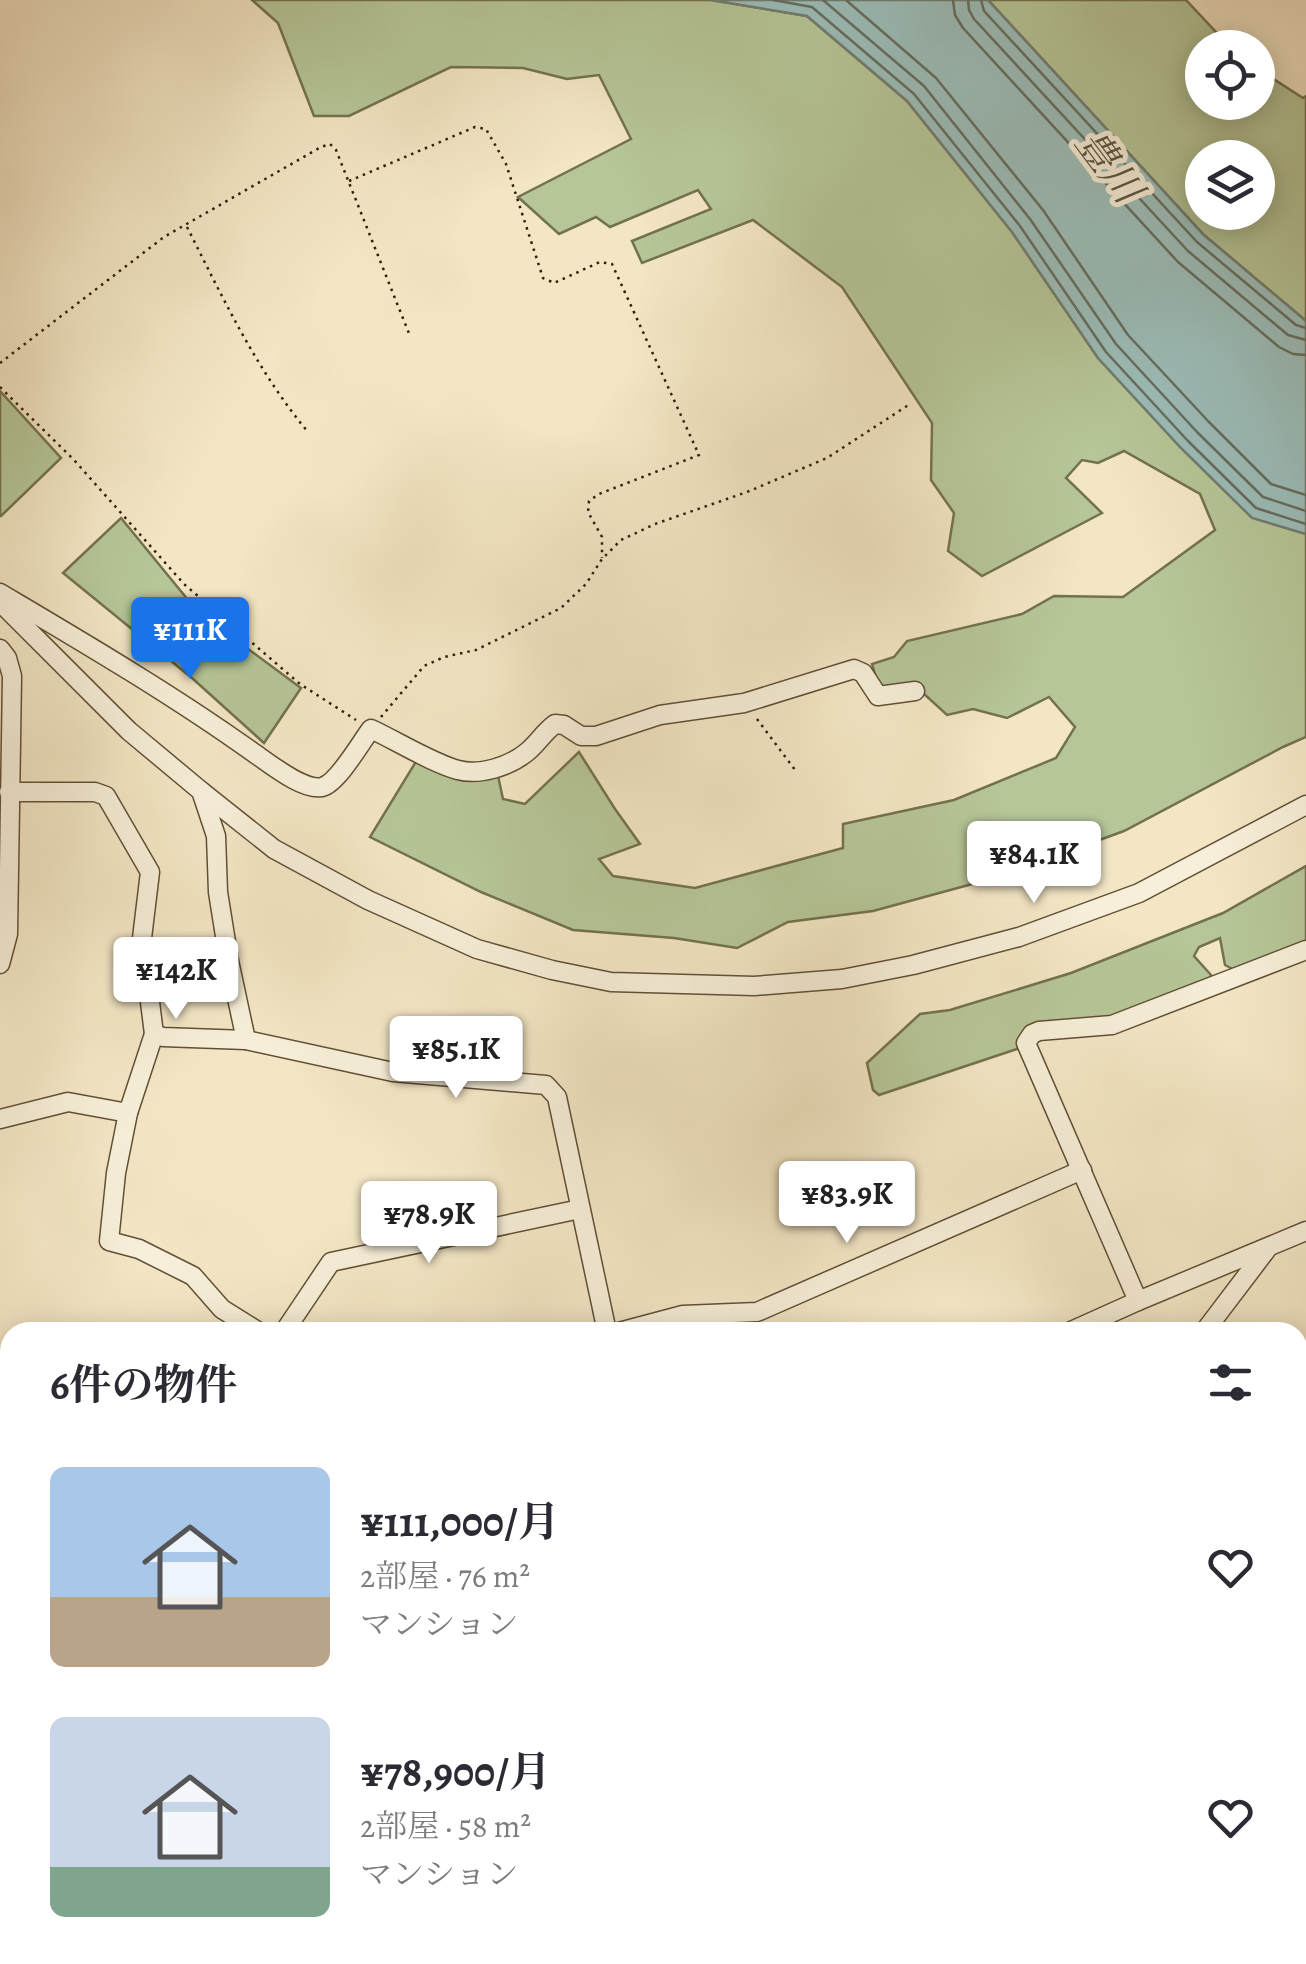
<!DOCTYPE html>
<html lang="ja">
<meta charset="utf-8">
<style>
:root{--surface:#fff;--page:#f2f2f3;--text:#2b2b33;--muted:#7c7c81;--accent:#1a73e8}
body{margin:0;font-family:Alegreya,"Noto Serif JP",serif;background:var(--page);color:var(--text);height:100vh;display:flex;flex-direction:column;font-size:38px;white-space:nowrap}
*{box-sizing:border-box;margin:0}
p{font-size:32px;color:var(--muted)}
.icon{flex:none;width:55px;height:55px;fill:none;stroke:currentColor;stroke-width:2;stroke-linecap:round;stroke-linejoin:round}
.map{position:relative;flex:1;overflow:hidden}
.drawer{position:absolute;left:0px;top:1322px;width:1308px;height:642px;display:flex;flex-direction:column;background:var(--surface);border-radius:30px 30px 0 0;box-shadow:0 5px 25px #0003}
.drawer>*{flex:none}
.buttons{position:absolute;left:1185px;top:30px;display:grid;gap:20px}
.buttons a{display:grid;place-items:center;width:90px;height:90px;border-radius:50%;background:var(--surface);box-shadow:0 5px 25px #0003;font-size:50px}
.price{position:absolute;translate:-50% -85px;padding:0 22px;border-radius:10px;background:#fff;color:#222;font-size:32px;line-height:65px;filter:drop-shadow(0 2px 5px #0008)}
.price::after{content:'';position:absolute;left:50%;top:60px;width:30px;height:22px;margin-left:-15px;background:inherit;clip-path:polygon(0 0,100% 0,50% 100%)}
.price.selected{background:var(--accent);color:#fff}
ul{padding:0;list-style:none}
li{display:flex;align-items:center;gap:30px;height:250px;padding:0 50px}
li span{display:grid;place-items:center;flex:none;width:280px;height:200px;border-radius:15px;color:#555}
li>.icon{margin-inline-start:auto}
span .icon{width:120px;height:120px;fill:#fffc;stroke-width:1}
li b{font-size:42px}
h2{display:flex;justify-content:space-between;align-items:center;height:120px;padding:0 50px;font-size:42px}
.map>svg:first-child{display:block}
.green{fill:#b6c698;stroke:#73724e;stroke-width:2.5;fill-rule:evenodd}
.water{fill:#9cbeba;stroke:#717e72;stroke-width:2.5}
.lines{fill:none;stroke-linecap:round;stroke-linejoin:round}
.shore{stroke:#666e60;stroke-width:2.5}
.minor-casing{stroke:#615035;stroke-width:21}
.path{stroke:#301e05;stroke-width:2.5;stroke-dasharray:2.5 5;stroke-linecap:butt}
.minor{stroke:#f7efd9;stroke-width:18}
.labels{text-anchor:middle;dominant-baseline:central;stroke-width:10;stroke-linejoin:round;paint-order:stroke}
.water-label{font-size:40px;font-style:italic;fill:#565644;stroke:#f7efd9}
</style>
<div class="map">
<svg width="1306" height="1964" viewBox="0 0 1306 1964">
<rect width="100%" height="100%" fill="#f3e6c5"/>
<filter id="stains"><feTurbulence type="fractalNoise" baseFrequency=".002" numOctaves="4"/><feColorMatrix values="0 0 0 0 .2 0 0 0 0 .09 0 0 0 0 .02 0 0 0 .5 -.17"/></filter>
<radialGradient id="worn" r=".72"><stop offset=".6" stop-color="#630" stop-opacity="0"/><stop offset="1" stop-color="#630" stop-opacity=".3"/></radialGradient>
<g class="green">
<path d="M252,0H711L807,16L907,101L1012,232L1098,358L1181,448L1252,517L1306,534V737L1283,747L1124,831L998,877L873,911L788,922L737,948L674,938L573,930L481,892L370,837L420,755L497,771L503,799L525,804L579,752L615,809L640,844L599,859L613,876L695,888L843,848V824L954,800L1056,758L1075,727L1049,697L1007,718L973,709L947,715L922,692L880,691L872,664L894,657L907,641L1022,614L1054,596L1123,597L1215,530L1200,494L1124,451L1098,463L1082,460L1066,478L1102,513L982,576L948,551L954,513L931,480L932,423L842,287L753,220L642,263L632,241L711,209L698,190L610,227L596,217L559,234L518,197L631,139L599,75L567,79L523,68L451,67L349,116H314L278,23Z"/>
<path d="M988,0H1186L1230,47L1202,48V102H1258V69L1303,98L1306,96V321L1204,235ZM1202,158H1258V212H1202Z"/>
<path d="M0,391L61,458L1,516L0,515Z"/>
<path d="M121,518L198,612L301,688L264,743L192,678L63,573Z"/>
<path d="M1306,866V952L1242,974L1225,965L1220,938L1199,947L1194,956L1211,975L1209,983L1111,1022L1056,1028L1023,1047L879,1095L873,1090L867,1063L920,1014L950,1010L1071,973L1223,913Z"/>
</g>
<path class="water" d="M711,0H988L1204,235L1306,321V534L1252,518L1181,448L1098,358L1012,232L907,101L807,16Z"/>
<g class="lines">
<g class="shore">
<path d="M773,0L812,7L914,94L1020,226L1106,352L1188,441L1256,508L1306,524"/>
<path d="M823,0L924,86L1030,219L1116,344L1197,432L1263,497L1306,511"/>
<path d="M846,0L936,78L1043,210L1128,335L1208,421L1271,484L1306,495"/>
<path d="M953,0L955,15L963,28L1178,262L1279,347L1293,354L1306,355"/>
<path d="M968,0L969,10L974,19L1188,251L1288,335L1306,340"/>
<path d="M981,0L984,11L1197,242L1296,325L1306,328"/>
</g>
<g class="minor-casing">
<g id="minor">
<path d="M0,593C86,644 173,695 254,753C269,763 303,791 322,787C338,783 361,742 371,729C397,741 432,763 458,770C480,776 510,766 527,752C537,744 544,732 555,724L564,725L581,736H596L660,715L744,703L854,669L863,673L878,696L915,691"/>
<path d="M0,602L129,731L201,791L216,836L218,892L229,961L246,1040"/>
<path d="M0,649L7,658L12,676L8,934L0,964"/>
<path d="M201,791L274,849L368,900L477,949L552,970L611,982L754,986L842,979L913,965L1019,937L1139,893L1306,805"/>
<path d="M9,792H95L106,796L150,872L142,938L154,1034L128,1113L116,1173L109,1241L139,1249L193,1276L222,1309L259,1332"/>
<path d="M154,1034L163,1037L246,1040L393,1072L546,1085L557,1097L607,1332"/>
<path d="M0,1119L68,1102L128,1113"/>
<path d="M1138,1301L1026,1043L1032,1034L1039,1031L1112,1025L1306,950"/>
<path d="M284,1332L331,1262L580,1209"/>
<path d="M619,1332L683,1315L757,1312L1082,1170"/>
<path d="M1069,1332L1138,1301L1306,1231"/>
<path d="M1204,1332L1267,1249"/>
<path d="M1298,1561L1306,1567"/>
<path d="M0,1626L10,1625"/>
<path d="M1298,1681L1306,1669"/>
<path d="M0,1816L10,1819"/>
<path d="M0,1933L10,1934"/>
<path d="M325,1955L331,1964"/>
<path d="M1066,1955L1078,1964"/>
<path d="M60,1964L65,1955"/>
<path d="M377,1964L384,1955"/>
<path d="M731,1964L738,1955"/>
<path d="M1087,1964L1094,1955"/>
</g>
</g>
<g class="path">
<path d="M349,181L475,127L486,129L506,164L543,278L554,283L600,262L612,264L699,455L599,494L589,501L588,512L602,537V558"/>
<path d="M187,227C223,298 257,371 308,432"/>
<path d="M0,363L164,237L321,147L330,144L336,150L410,336"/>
<path d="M0,387L74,460L184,584L300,684L356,720"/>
<path d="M381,717L424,666L444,657L476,650L561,608L586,584L602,559L621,540L655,524L747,492L827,458L910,404"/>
<path d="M757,719L795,770"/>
</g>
<use href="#minor" class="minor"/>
</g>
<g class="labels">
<g class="water-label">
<text transform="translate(1109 166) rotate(53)">豊川</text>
</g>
</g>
<rect width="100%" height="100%" filter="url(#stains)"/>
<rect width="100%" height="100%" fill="url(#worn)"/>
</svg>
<div class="buttons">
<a><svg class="icon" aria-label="locate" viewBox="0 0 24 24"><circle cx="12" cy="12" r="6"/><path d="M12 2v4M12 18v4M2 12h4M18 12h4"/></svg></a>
<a><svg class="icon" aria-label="layers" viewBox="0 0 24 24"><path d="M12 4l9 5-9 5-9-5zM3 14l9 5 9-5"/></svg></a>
</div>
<b class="price selected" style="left:190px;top:682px">¥111K</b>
<b class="price" style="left:1034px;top:906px">¥84.1K</b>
<b class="price" style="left:176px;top:1022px">¥142K</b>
<b class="price" style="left:456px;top:1101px">¥85.1K</b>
<b class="price" style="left:847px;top:1246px">¥83.9K</b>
<b class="price" style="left:429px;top:1266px">¥78.9K</b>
<section class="drawer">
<h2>6件の物件<svg class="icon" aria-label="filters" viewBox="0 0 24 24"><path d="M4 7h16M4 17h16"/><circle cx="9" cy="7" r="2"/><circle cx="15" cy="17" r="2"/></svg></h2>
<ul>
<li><span style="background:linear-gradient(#a9c7e8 65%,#b9a48a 0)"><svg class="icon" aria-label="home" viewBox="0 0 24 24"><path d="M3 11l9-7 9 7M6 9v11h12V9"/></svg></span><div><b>¥111,000/月</b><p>2部屋 · 76 m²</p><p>マンション</p></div><svg class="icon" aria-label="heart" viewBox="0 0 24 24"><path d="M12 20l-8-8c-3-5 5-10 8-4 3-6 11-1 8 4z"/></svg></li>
<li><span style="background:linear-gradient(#c9d6e8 75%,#7fa58c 0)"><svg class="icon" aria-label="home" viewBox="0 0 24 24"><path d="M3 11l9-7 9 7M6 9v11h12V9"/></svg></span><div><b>¥78,900/月</b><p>2部屋 · 58 m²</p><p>マンション</p></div><svg class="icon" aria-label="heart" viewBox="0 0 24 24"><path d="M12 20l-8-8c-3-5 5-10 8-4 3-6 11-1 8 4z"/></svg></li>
</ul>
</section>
</div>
